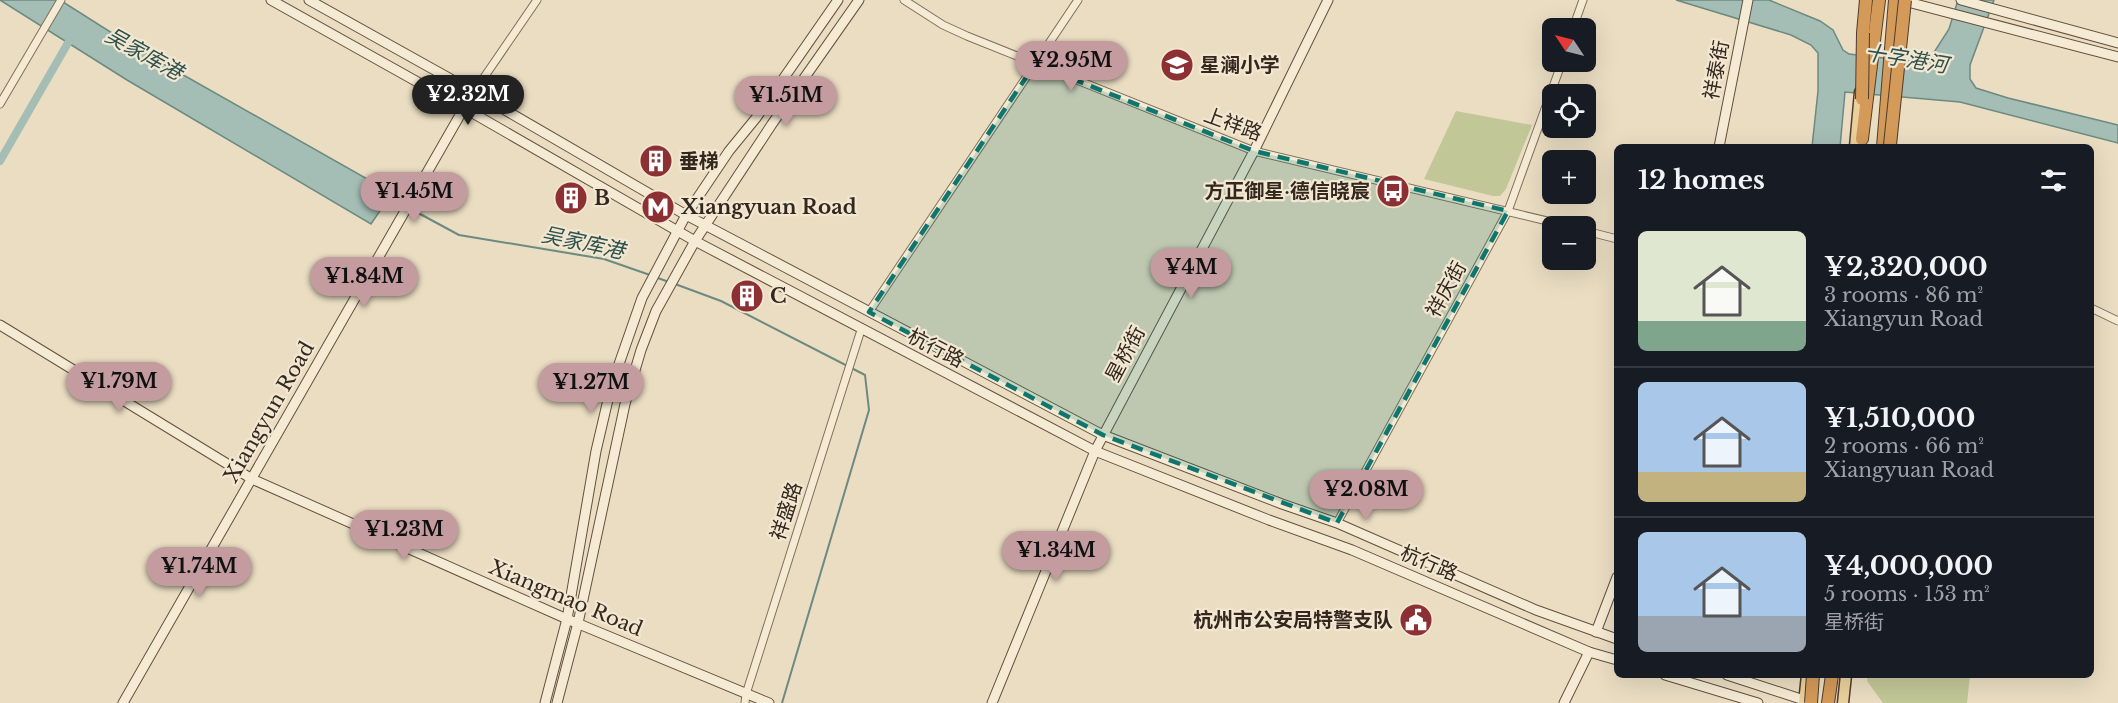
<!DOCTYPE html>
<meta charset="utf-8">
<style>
:root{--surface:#171b24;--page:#242831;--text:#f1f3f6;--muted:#9ea1a6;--line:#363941;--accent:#c49b9e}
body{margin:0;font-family:"Libre Baskerville","Noto Sans SC",serif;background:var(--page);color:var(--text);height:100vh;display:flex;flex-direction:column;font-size:22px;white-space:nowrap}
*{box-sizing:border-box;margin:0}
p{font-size:20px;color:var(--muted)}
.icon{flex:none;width:33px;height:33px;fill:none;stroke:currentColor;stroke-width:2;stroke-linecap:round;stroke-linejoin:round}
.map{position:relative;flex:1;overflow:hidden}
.sheet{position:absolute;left:1614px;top:144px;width:480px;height:534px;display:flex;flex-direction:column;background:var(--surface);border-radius:9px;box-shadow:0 6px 24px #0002}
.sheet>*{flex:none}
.needle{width:39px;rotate:305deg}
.controls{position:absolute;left:1542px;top:18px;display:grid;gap:12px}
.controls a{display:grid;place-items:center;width:54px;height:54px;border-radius:9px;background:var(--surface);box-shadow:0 6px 24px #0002;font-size:30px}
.price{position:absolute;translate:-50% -51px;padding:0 14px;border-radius:21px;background:var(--accent);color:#111;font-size:20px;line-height:39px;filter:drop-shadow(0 2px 3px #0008)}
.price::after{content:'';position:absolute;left:50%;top:36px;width:18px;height:14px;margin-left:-9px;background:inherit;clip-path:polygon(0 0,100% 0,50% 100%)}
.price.current{background:#222;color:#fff}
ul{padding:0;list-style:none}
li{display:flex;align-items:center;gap:18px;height:150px;padding:0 24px}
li+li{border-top:2px solid var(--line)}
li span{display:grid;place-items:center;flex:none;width:168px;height:120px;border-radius:9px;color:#555}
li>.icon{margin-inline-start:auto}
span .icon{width:72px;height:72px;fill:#fffc;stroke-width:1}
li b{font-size:26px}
h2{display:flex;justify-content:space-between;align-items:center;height:72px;padding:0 24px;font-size:26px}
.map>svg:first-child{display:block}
.green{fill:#c2c797}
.water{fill:#a4bdb5;stroke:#6c8a81;stroke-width:1.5}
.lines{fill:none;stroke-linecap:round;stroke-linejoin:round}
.stream{stroke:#6c8a81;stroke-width:2}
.canal{stroke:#a4bdb5;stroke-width:8}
.street-casing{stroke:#826f5b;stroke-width:9}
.secondary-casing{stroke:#64503e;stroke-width:11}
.primary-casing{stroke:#503d2f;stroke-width:13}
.highway-casing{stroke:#503d2f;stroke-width:14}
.street{stroke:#f5ebd4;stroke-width:7}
.secondary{stroke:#f5ebd4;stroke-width:9}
.primary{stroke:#ead09c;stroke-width:10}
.highway{stroke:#d39a59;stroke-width:12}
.highway-bridge-casing{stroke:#503d2f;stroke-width:14;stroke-linecap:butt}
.highway-bridge{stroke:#d39a59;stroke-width:12}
.marked{fill:#0f766e;fill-opacity:0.2;stroke:#0f766e;stroke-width:4.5;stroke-dasharray:12 8;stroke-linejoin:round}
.labels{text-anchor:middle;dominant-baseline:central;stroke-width:4.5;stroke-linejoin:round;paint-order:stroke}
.poi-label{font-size:20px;font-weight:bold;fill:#33271e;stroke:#f2e7d1;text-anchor:start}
.street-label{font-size:20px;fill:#33271e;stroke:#f2e7d1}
.water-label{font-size:21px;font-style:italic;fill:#2e514e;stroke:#f2e7d1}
</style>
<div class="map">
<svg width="2118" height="703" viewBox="0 0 2118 703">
<rect width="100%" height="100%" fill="#eaddc2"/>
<g class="green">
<path d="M1456,111L1532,125L1506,189L1500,196H1493L1424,179Z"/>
<path d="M1868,675H1970L1967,703H1883L1867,681Z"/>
</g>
<g class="water">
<path d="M0,0H60L134,47L392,193L371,224L127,80Z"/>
<path d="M1676,0H1769L1820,21L1833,30L1843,50L1849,54L1919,62L1933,54L1949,29L1958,0H1994L1970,65V79L1976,88L2008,98L2118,125V143L1960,102L1845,92L1840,147H1812L1818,91V53L1811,45L1791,35Z"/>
</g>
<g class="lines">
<g class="stream">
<path d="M387,198L404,205"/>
<path d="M409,208L459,235L604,259L650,275"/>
<path d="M655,277L669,282"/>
<path d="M675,284L721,301L865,375L869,410L782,703"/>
</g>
<path class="canal" d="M0,161L72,36"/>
<g class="street-casing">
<g id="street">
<path d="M904,0L943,25L967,36L1254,151L1568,226"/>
<path d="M1573,28L1583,0"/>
<path d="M474,92L537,0"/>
<path d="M0,104L61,0"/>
<path d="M1586,231L1617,239"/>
<path d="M2091,308L2118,321"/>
<path d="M869,312L1078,0"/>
<path d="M1337,523L1508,211L1562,62"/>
<path d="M745,703L746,694L861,330"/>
</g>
</g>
<g class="secondary-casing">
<g id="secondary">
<path d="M271,0L464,108L695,241L1095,451L1269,520L1352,550L1589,652L1617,660"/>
<path d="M309,0L474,92L686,215L1103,435L1282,504L1337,523L1536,610L1617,639"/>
<path d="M1900,0L2118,57"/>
<path d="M1961,0L2118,43"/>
<path d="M1719,147L1748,0"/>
<path d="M0,325L252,479L567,619L769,703"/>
<path d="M1596,632L1617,577"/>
<path d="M1665,675L1758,703"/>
<path d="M1727,675L1810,702"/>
<path d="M123,703L464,108"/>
<path d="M545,703L567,619L596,451L611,387L642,298L686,215L729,151L756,118L838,0"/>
<path d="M557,703L578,623L625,404L641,350L656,311L695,241L772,124L859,0"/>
<path d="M992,703L1095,451L1254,151L1328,0"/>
<path d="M1564,703L1589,652"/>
</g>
</g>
<g class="primary-casing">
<g id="primary">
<path d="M1855,147L1860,92"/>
<path d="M1804,703L1807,675"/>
<path d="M1843,703L1846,675"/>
</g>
</g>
<g class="highway-casing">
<g id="highway">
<path d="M1863,33L1866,0"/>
<path d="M1862,139L1879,0"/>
<path d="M1883,147L1895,0"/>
<path d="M1828,703L1832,675"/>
</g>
</g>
<use href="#street" class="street"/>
<use href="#secondary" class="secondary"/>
<use href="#primary" class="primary"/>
<use href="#highway" class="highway"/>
<g class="highway-bridge-casing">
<g id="highway-bridge">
<path d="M1862,99L1863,33"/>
<path d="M1890,145L1905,0"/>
<path d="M1811,703L1813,675"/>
</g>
</g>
<use href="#highway-bridge" class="highway-bridge"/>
</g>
<path class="marked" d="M1035,64L1254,151L1508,211L1337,523L1103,435L869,312Z"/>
<defs>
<g id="school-disc" transform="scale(1.725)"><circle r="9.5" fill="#8c3033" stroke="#f2e7d1"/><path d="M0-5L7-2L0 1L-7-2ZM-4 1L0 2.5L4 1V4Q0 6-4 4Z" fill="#fff"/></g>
<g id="building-disc" transform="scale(1.725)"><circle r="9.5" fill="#8c3033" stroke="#f2e7d1"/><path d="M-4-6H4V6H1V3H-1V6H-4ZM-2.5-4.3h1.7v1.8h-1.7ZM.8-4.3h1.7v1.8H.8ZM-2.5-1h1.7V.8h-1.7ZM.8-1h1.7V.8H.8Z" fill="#fff"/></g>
<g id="bus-disc" transform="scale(1.725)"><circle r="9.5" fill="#8c3033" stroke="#f2e7d1"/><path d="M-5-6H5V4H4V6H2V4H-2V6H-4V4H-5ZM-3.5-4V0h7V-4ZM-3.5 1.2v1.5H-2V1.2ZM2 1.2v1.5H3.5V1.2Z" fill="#fff"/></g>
<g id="metro-disc" transform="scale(1.725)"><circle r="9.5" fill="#8c3033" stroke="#f2e7d1"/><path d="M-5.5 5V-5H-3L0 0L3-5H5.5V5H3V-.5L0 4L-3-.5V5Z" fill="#fff"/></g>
<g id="civic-disc" transform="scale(1.725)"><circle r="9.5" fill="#8c3033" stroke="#f2e7d1"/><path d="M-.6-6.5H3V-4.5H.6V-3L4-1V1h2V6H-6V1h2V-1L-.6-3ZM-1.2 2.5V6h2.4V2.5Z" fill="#fff"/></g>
</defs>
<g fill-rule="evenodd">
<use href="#school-disc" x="1177" y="65"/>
<use href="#building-disc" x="656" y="161"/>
<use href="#bus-disc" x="1393" y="191"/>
<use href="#building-disc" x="571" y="198"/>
<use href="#metro-disc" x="658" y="207"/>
<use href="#building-disc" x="747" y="296"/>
<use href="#civic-disc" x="1416" y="620"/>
</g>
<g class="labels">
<g class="poi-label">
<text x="1200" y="65">星澜小学</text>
<text x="679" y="161">垂梯</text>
<text x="1370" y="191" text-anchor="end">方正御星·德信晓宸</text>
<text x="594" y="198">B</text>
<text x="681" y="207">Xiangyuan Road</text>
<text x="770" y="296">C</text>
<text x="1393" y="620" text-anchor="end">杭州市公安局特警支队</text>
</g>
<g class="street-label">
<text transform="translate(1716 70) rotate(-79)">祥泰街</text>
<text transform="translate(1233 124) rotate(20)">上祥路</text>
<text transform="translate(1446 289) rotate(-61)">祥庆街</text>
<text transform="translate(936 348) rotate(27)">杭行路</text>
<text transform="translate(1125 354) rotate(-62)">星桥街</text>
<text transform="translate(269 412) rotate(-60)">Xiangyun Road</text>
<text transform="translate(786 511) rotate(-72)">祥盛路</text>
<text transform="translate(1429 563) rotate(23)">杭行路</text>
<text transform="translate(566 598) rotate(23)">Xiangmao Road</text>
</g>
<g class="water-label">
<text transform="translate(144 54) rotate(29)">吴家库港</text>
<text transform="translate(1906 59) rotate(9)">十字港河</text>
<text transform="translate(583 243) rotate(12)">吴家库港</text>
</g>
</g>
</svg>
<div class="controls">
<a><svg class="needle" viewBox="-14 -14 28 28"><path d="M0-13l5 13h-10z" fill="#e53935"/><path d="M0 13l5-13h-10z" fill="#9ea1a6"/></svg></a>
<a><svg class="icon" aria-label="locate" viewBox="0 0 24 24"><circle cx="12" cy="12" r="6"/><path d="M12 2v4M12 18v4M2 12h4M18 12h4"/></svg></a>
<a>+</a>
<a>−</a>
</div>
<b class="price" style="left:1071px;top:92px">¥2.95M</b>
<b class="price current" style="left:468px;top:126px">¥2.32M</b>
<b class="price" style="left:786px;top:127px">¥1.51M</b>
<b class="price" style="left:414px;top:223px">¥1.45M</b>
<b class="price" style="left:1191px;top:299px">¥4M</b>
<b class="price" style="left:364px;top:308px">¥1.84M</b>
<b class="price" style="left:119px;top:413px">¥1.79M</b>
<b class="price" style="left:591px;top:414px">¥1.27M</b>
<b class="price" style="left:1366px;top:521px">¥2.08M</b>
<b class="price" style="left:404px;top:561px">¥1.23M</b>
<b class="price" style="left:1056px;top:582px">¥1.34M</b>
<b class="price" style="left:199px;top:598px">¥1.74M</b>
<section class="sheet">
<h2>12 homes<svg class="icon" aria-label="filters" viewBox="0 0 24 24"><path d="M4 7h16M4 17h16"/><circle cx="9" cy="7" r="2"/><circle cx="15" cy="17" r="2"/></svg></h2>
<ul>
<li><span style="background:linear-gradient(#dfe7d0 75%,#7fa58c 0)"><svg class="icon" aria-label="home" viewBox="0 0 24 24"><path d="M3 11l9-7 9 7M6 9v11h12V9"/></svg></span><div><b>¥2,320,000</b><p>3 rooms · 86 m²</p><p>Xiangyun Road</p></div></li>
<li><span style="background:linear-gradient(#a9c7e8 75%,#c2b280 0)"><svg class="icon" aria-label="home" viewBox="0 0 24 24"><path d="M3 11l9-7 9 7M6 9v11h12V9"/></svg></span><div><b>¥1,510,000</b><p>2 rooms · 66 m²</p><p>Xiangyuan Road</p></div></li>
<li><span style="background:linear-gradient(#a9c7e8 70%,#9aa5b1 0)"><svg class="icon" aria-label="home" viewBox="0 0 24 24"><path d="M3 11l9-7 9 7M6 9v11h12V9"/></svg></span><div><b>¥4,000,000</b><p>5 rooms · 153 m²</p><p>星桥街</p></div></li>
</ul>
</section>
</div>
